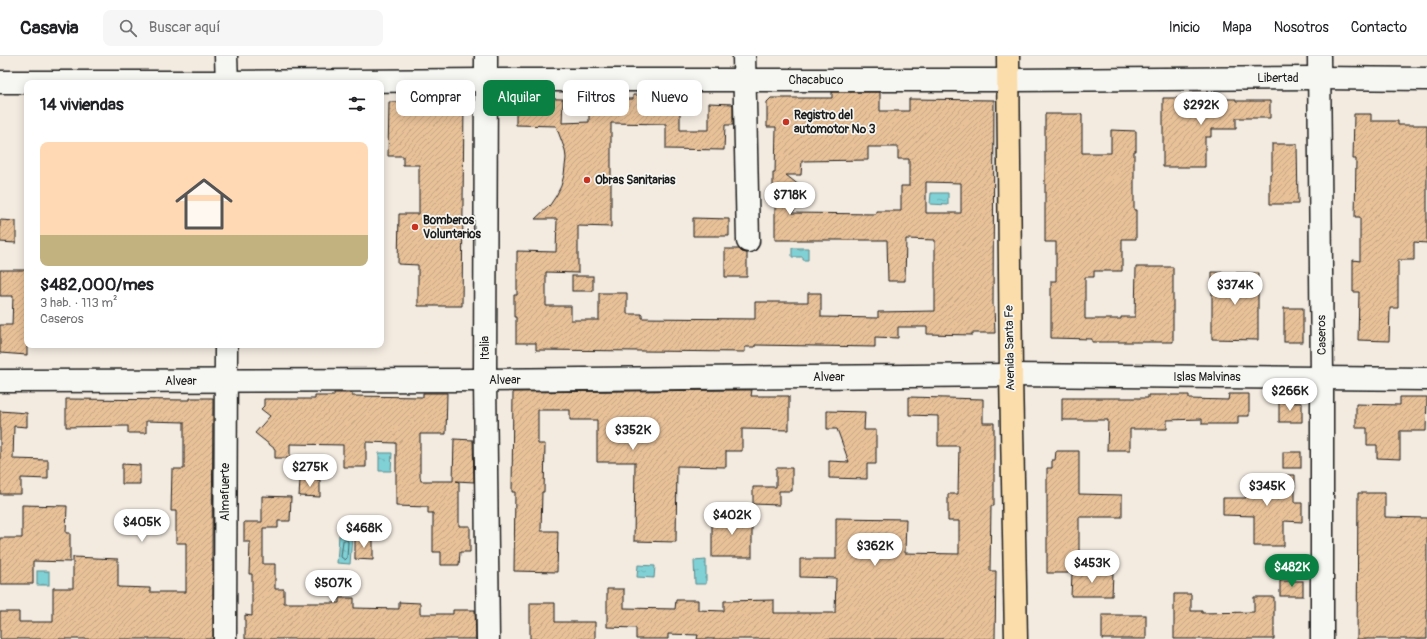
<!DOCTYPE html>
<html lang="es">
<meta charset="utf-8">
<style>
:root{--surface:#fff;--page:#f6f6f6;--text:#202124;--muted:#757577;--line:#e0e0e0;--accent:#0b8043}
body{margin:0;font-family:Pangolin,sans-serif;background:var(--page);color:var(--text);height:100vh;display:flex;flex-direction:column;font-size:15px;white-space:nowrap}
*{box-sizing:border-box;margin:0}
p{font-size:13px;color:var(--muted)}
.icon{flex:none;width:22px;height:22px;fill:none;stroke:currentColor;stroke-width:2;stroke-linecap:round;stroke-linejoin:round}
.map{position:relative;flex:1;overflow:hidden}
.details{position:absolute;left:24px;top:24px;width:360px;height:268px;display:flex;flex-direction:column;background:var(--surface);border-radius:8px;box-shadow:0 2px 10px #0003}
.details>*{flex:none}
.top-card{position:absolute;left:396px;top:24px;width:380px;height:36px;display:flex;gap:8px}
.price{position:absolute;translate:-50% -34px;padding:0 9px;border-radius:14px;background:#fff;color:#222;font-size:13px;line-height:26px;filter:drop-shadow(0 1px 2px #0008)}
.price::after{content:'';position:absolute;left:50%;top:24px;width:12px;height:9px;margin-left:-6px;background:inherit;clip-path:polygon(0 0,100% 0,50% 100%)}
.price.selected{background:var(--accent);color:#fff}
ul{padding:0;list-style:none}
li{display:grid;align-content:center;gap:8px;height:212px;padding:0 16px}
li+li{border-top:1px solid var(--line)}
li span{display:grid;place-items:center;height:124px;border-radius:8px;color:#555}
li>.icon{margin-inline-start:auto}
span .icon{width:72px;height:72px;fill:#fffc;stroke-width:1}
li b{font-size:17px}
h2{display:flex;justify-content:space-between;align-items:center;height:48px;padding:0 16px;font-size:17px}
.tag{padding:0 14px;border-radius:8px;background:var(--surface);box-shadow:0 2px 10px #0003;font-size:14px;line-height:36px}
.tag.selected{background:var(--accent);color:#fff}
header{display:flex;align-items:center;gap:24px;box-sizing:border-box;height:56px;padding:0 20px;background:var(--surface);border-bottom:1px solid var(--line)}
header strong{font-size:19px}
nav{display:flex;gap:22px;margin-inline-start:auto;font-size:14px}
.search{width:280px;height:36px;background:var(--page);display:flex;align-items:center;gap:10px;box-sizing:border-box;padding:0 14px;border-radius:8px;color:var(--muted);font-size:15px}
.map>svg:first-child{display:block}
.water{fill:url(#water-ripples);stroke:#58898c}
.lines{fill:none;stroke-linecap:round;stroke-linejoin:round}
.shore{stroke:#446466;stroke-width:1}
.building{fill:url(#building-hatch);stroke:#1c1c1c;fill-rule:evenodd}
.minor-casing{stroke:#1c1c1c;stroke-width:25}
.major-casing{stroke:#1c1c1c;stroke-width:25}
.minor{stroke:#f6f6f2;stroke-width:22}
.major{stroke:#fbddab;stroke-width:22}
.poi-dot{fill:#c8321e;stroke:#f6f6f2;stroke-width:1.5}
.labels{text-anchor:middle;dominant-baseline:central;stroke-width:3.5;stroke-linejoin:round;paint-order:stroke}
.street-label{font-size:12px;fill:#1c1c1c;stroke:#f6f6f2}
.poi-label{font-size:12px;font-weight:bold;fill:#1c1c1c;stroke:#f6f6f2;text-anchor:start}
</style>
<header>
<strong>Casavia</strong>
<div class="search"><svg class="icon" aria-label="search" viewBox="0 0 24 24"><circle cx="10" cy="10" r="6"/><path d="M15 15l6 6"/></svg>Buscar aquí</div>
<nav><a>Inicio</a><a>Mapa</a><a>Nosotros</a><a>Contacto</a></nav>
</header>
<div class="map">
<svg width="1427" height="583" viewBox="0 0 1427 583">
<defs>
<pattern id="water-ripples" width="26" height="14" patternUnits="userSpaceOnUse"><rect width="26" height="14" fill="#80d1d6"/><path d="M2 4q2-2 4 0t4 0M15 11q2-2 4 0t4 0" fill="none" stroke="#6eb3b7"/></pattern>
<pattern id="building-hatch" width="6" height="6" patternUnits="userSpaceOnUse"><rect width="6" height="6" fill="#e8c198"/><path d="M-1 1l2-2M0 6l6-6M5 7l2-2" fill="none" stroke="#c6a582"/></pattern>
</defs>
<rect width="100%" height="100%" fill="#f3ebe0"/>
<filter id="ink" filterUnits="userSpaceOnUse"><feTurbulence type="fractalNoise" baseFrequency=".025" numOctaves="2"/><feDisplacementMap in="SourceGraphic" scale="8" xChannelSelector="R" yChannelSelector="G"/><feConvolveMatrix kernelMatrix="1 2 1 2 8 2 1 2 1" color-interpolation-filters="sRGB"/></filter>
<g filter="url(#ink)">
<g class="water">
<path d="M931,137H948V149L930,148Z"/>
<path d="M792,192H808V204H803V201H792Z"/>
<path d="M379,397H392L391,415H379Z"/>
<path d="M339,479L352,480L350,508L337,507Z"/>
<path d="M706,504V528H695L694,505Z"/>
<path d="M638,509L655,510L654,522L637,521Z"/>
<rect x="37" y="515" width="12" height="14"/>
</g>
<g class="lines">
<path class="shore" d="M344,484H347L348,486L347,502L345,504L341,501L343,485Z"/>
</g>
<g class="building">
<path d="M832,36H880V55H909V43L994,44L993,251H994L995,277H972V279L927,278V271H898V282L875,281V291L755,289V291H745V296L536,294V287H516V261H514V239H517V195L556,196L557,163H535L550,149L556,140L561,130L564,119L566,102L565,94L556,70L516,69V42L563,43L562,67L589,66V43H633V39H680V74H709V47L733,48V69H725L724,94L666,93V68L611,67V171L578,170V217L546,216V250H571V264H599V237H627V258H642V262L755,263V246H808V237H821V261L878,262V256L935,255V184L906,183L905,225H888L887,184H775V151L773,149V117H775L776,71H767V46L771,42H832ZM868,91H898V103H909V130H901V155H876V158L792,157L809,137L786,119H801L802,105L868,104ZM926,126L961,127V157H926Z"/>
<path d="M1163,42H1211V43H1236V45H1270V62H1236V73H1211V81H1205V111H1163Z"/>
<path d="M389,46L464,47L462,250H418V209L398,208L399,158H419V109H403V100H388Z"/>
<path d="M1045,58H1082V97H1111V74L1136,75V95H1134V154H1136V183H1122V215H1094V221H1085V263H1121V261H1135L1136,211H1173V286H1092V283L1051,282V225H1056V186H1045Z"/>
<path d="M1354,58H1371V65H1398V69H1427V187L1414,186V204H1398V252H1390L1389,285L1358,284L1359,236H1353V204L1360,205V161H1355L1356,103H1353Z"/>
<path d="M1272,88H1297L1298,148H1270V118H1272Z"/>
<path d="M693,162L729,163V180H693Z"/>
<path d="M0,164L16,165V187L0,186Z"/>
<path d="M725,193H739L742,196L747,197V221H725Z"/>
<path d="M0,214H27V299L0,297V269H12L13,240H0Z"/>
<path d="M1212,216L1258,217V284L1212,283Z"/>
<rect x="572" y="220" width="21" height="15"/>
<rect x="1284" y="252" width="19" height="34"/>
<path d="M735,334H752L751,340H789V374L742,373V395H726V411L677,410L676,486L634,485L635,406H597V364H570V354H538V388H545L544,436H542L541,475H558L557,516L514,515L515,436H512L513,336Z"/>
<path d="M334,337H352V340L423,341V337H447L446,378H420V420L421,425H453L454,383L473,384L474,426L456,425L459,426V470H470V496H460L459,509H441V496H433V457H428V451L396,450V387L366,386V411H343V389L290,388V402H275V393L255,377L270,360L261,353L264,350V343H315V340H334Z"/>
<path d="M1229,338H1249V360H1238V368H1202V363L1167,364V373H1130V394H1107L1108,364H1062V342H1148V339H1189V343L1228,344Z"/>
<path d="M909,341L983,343V367H994V450H991L990,515H996L995,583H697L698,579L668,578V583H636V572L607,571V533H624V552L675,553L676,544H698V554L724,555V545L774,544V557H835L836,522L800,521V503H836V462L906,463L905,497L959,498V465H948V438H958L959,390H938V360L909,359Z"/>
<path d="M1400,341H1427L1426,375H1400V403L1377,402V389H1367V372H1356V348L1400,349Z"/>
<path d="M190,342H213L212,505H213V583H0V556H19V566H53V532H73V501L118,503V531L150,532V536H186V487H176V455H171L172,413H184V366L146,365V377H128V370L66,371V343L190,344Z"/>
<path d="M1279,346L1302,347V366H1279Z"/>
<path d="M0,355L27,357V371L14,370L13,403L48,404V423L21,422V438H0Z"/>
<path d="M827,355L865,356L864,374H876V408H867V423L829,422V405L849,406L837,373H827Z"/>
<path d="M1056,395H1079V438L1122,439V461H1079V517H1047V412H1052V404H1055Z"/>
<rect x="1283" y="396" width="18" height="16"/>
<path d="M122,408L140,409V428H122Z"/>
<path d="M776,412H792V435H779V449L753,448V431H776Z"/>
<path d="M1246,419H1295V447H1302V466L1284,465V490H1254V460L1223,459V442H1246Z"/>
<path d="M300,424H320V441L299,440Z"/>
<path d="M1358,437H1385V461L1427,462V583H1357Z"/>
<path d="M262,440L291,441L290,465H278V472H263V508H275V533H284V547H339V542H354V552L399,553V546L420,547V558H453V554H475L476,583H245V559L252,560V518H249L250,486H244V466H262Z"/>
<path d="M22,449L67,450L66,477H70V506L33,505V528H0V482H22Z"/>
<rect x="712" y="460" width="40" height="41"/>
<path d="M355,483H373V504L355,503Z"/>
<path d="M1072,517H1113L1112,540H1071Z"/>
<rect x="1280" y="525" width="23" height="15"/>
<path d="M1174,538H1191V555H1202V557L1254,556V541H1274V583H1174Z"/>
<path d="M530,547H555V566H595V583H530Z"/>
<rect x="1102" y="559" width="44" height="24"/>
</g>
<g class="lines">
<g class="minor-casing">
<g id="minor">
<path d="M226,0L227,27"/>
<path d="M486,0L485,324L488,583"/>
<path d="M744,0L748,185"/>
<path d="M1319,0L1322,321V583"/>
<path d="M0,26H227L486,24H1008L1319,22L1427,23"/>
<path d="M0,325L485,324L1011,319L1427,323"/>
<path d="M225,583L226,289"/>
</g>
</g>
<g class="major-casing">
<path id="major" d="M1008,0L1011,319L1016,583"/>
</g>
<use href="#minor" class="minor"/>
<use href="#major" class="major"/>
</g>
</g>
<g class="poi-dot">
<circle cx="786" cy="66" r="4"/>
<circle cx="587" cy="124" r="4"/>
<circle cx="415" cy="171" r="4"/>
</g>
<g class="labels">
<g class="street-label">
<text x="1278" y="22">Libertad</text>
<text x="816" y="24">Chacabuco</text>
<text transform="translate(1322 279) rotate(-91)">Caseros</text>
<text transform="translate(485 292) rotate(-90)">Italia</text>
<text transform="translate(1010 292) rotate(-91)">Avenida Santa Fe</text>
<text x="829" y="321">Alvear</text>
<text x="1207" y="321">Islas Malvinas</text>
<text x="505" y="324">Alvear</text>
<text x="181" y="325">Alvear</text>
<text transform="translate(225 436) rotate(-90)">Almafuerte</text>
</g>
<g class="poi-label">
<text x="794" y="59">Registro del<tspan x="794" dy="14">automotor Nº 3</tspan></text>
<text x="595" y="124">Obras Sanitarias</text>
<text x="423" y="164">Bomberos<tspan x="423" dy="14">Voluntarios</tspan></text>
</g>
</g>
</svg>
<b class="price" style="left:1201px;top:70px">$292K</b>
<b class="price" style="left:790px;top:160px">$718K</b>
<b class="price" style="left:1235px;top:250px">$374K</b>
<b class="price" style="left:1290px;top:356px">$266K</b>
<b class="price" style="left:633px;top:395px">$352K</b>
<b class="price" style="left:310px;top:432px">$275K</b>
<b class="price" style="left:1267px;top:451px">$345K</b>
<b class="price" style="left:732px;top:480px">$402K</b>
<b class="price" style="left:142px;top:487px">$405K</b>
<b class="price" style="left:364px;top:493px">$468K</b>
<b class="price" style="left:875px;top:511px">$362K</b>
<b class="price" style="left:1092px;top:528px">$453K</b>
<b class="price selected" style="left:1292px;top:532px">$482K</b>
<b class="price" style="left:333px;top:548px">$507K</b>
<div class="top-card">
<a class="tag">Comprar</a>
<a class="tag selected">Alquilar</a>
<a class="tag">Filtros</a>
<a class="tag">Nuevo</a>
</div>
<section class="details">
<h2>14 viviendas<svg class="icon" aria-label="filters" viewBox="0 0 24 24"><path d="M4 7h16M4 17h16"/><circle cx="9" cy="7" r="2"/><circle cx="15" cy="17" r="2"/></svg></h2>
<ul>
<li><span style="background:linear-gradient(#ffd9b3 75%,#c2b280 0)"><svg class="icon" aria-label="home" viewBox="0 0 24 24"><path d="M3 11l9-7 9 7M6 9v11h12V9"/></svg></span><div><b>$482,000/mes</b><p>3 hab. · 113 m²</p><p>Caseros</p></div></li>
</ul>
</section>
</div>
